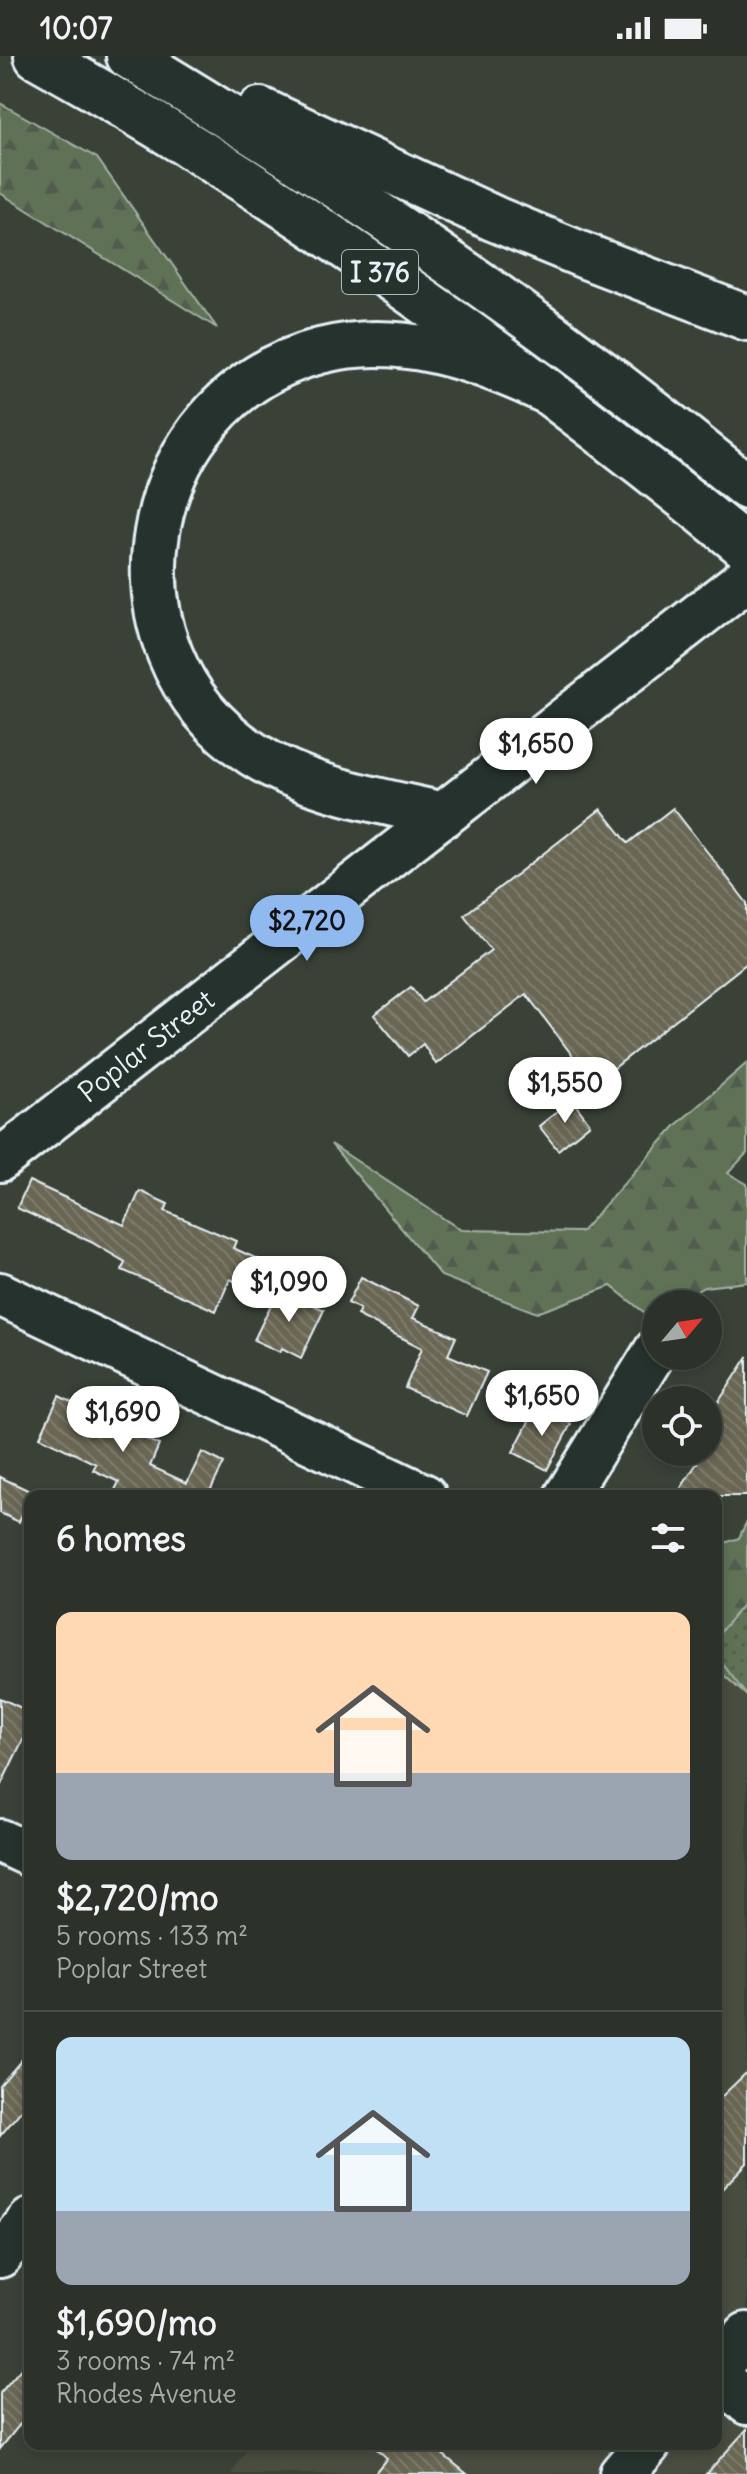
<!DOCTYPE html>
<meta charset="utf-8">
<style>
:root{--surface:#2c322a;--page:#383e36;--text:#f1f3f6;--muted:#a6aaa8;--line:#484d47;--accent:#90b9f0}
body{margin:0;font-family:Delius,sans-serif;background:var(--page);color:var(--text);height:100vh;display:flex;flex-direction:column;font-size:30px;white-space:nowrap}
*{box-sizing:border-box;margin:0}
p{font-size:26px;color:var(--muted)}
.icon{flex:none;width:44px;height:44px;fill:none;stroke:currentColor;stroke-width:2;stroke-linecap:round;stroke-linejoin:round}
.map{position:relative;flex:1;overflow:hidden}
.drawer{position:absolute;left:24px;top:1434px;width:698px;height:960px;display:flex;flex-direction:column;background:var(--surface);border-radius:16px;box-shadow:0 4px 12px #0003,0 0 0 2px var(--line)}
.drawer>*{flex:none}
.needle{width:52px;rotate:61deg}
.fabs{position:absolute;left:642px;top:1234px;display:grid;gap:16px}
.fabs a{display:grid;place-items:center;width:80px;height:80px;border-radius:50%;background:var(--surface);box-shadow:0 4px 12px #0003,0 0 0 2px var(--line);font-size:40px}
.price{position:absolute;translate:-50% -68px;padding:0 18px;border-radius:28px;background:#fff;color:#222;font-size:26px;line-height:52px;filter:drop-shadow(0 2px 4px #0008)}
.price::after{content:'';position:absolute;left:50%;top:48px;width:24px;height:18px;margin-left:-12px;background:inherit;clip-path:polygon(0 0,100% 0,50% 100%)}
.price.selected{background:var(--accent);color:#111}
ul{padding:0;list-style:none}
li{display:grid;align-content:center;gap:16px;height:424px;padding:0 32px}
li+li{border-top:2px solid var(--line)}
li span{display:grid;place-items:center;height:248px;border-radius:16px;color:#555}
li>.icon{margin-inline-start:auto}
span .icon{width:144px;height:144px;fill:#fffc;stroke-width:1}
li b{font-size:34px}
h2{display:flex;justify-content:space-between;align-items:center;height:96px;padding:0 32px;font-size:34px}
.status{display:flex;justify-content:space-between;align-items:center;height:56px;padding:0 40px;background:var(--surface);direction:ltr}
.status svg{height:22px;fill:currentColor}
.map>svg:first-child{display:block}
.built{fill:#484d40}
.forest{fill:url(#forest-firs);stroke:#a4b2a6;stroke-width:2}
.park{fill:url(#park-dots);stroke:#a4b2a6;stroke-width:2}
.building{fill:url(#building-back-hatch);stroke:#e8f1f8;stroke-width:2}
.lines{fill:none;stroke-linecap:round;stroke-linejoin:round}
.minor-casing{stroke:#e8f1f8;stroke-width:48}
.major-casing{stroke:#e8f1f8;stroke-width:50}
.highway-casing{stroke:#e8f1f8;stroke-width:50}
.minor{stroke:#26332d;stroke-width:42}
.major{stroke:#26332d;stroke-width:44}
.highway{stroke:#26332d;stroke-width:44}
.labels{text-anchor:middle;dominant-baseline:central;stroke-width:8;stroke-linejoin:round;paint-order:stroke}
.shield{fill:#26332d;stroke:#aeb8bb;stroke-width:2}
.shield-label{font-size:26px;font-weight:bold;fill:#e8f1f8}
.street-label{font-size:28px;fill:#e8f1f8;stroke:#26332d}
</style>
<div class="status"><b>10:07</b><svg viewBox="0 0 49 12"><path d="M0 12V9h3v3zM5 12V6h3v6zM10 12V3h3v9zM15 12V0h3v12zM26 1h20v11H26zM47 4h2v5h-2z"/></svg></div>
<div class="map">
<svg width="747" height="2418" viewBox="0 0 747 2418">
<defs>
<pattern id="forest-firs" width="22" height="20" patternUnits="userSpaceOnUse" patternTransform="scale(2)"><rect width="22" height="20" fill="#5f7255"/><path d="M5 1l3.5 6h-7zM16 11l3.5 6h-7z" fill="#515b4f"/></pattern>
<pattern id="park-dots" width="8" height="8" patternUnits="userSpaceOnUse" patternTransform="scale(2)"><rect width="8" height="8" fill="#5f7255"/><path d="M2 2h.1M6 6h.1" fill="none" stroke="#515b4f" stroke-width="1.8" stroke-linecap="round"/></pattern>
<pattern id="building-back-hatch" width="6" height="6" patternUnits="userSpaceOnUse" patternTransform="scale(2)"><rect width="6" height="6" fill="#696652"/><path d="M-1 5l2 2M0 0l6 6M5-1l2 2" fill="none" stroke="#7e7c6c"/></pattern>
</defs>
<rect width="100%" height="100%" fill="#3a4238"/>
<filter id="ink" filterUnits="userSpaceOnUse"><feTurbulence type="fractalNoise" baseFrequency=".0125" numOctaves="2"/><feDisplacementMap in="SourceGraphic" scale="16" xChannelSelector="R" yChannelSelector="G"/><feConvolveMatrix kernelMatrix="1 2 1 2 8 2 1 2 1" color-interpolation-filters="sRGB"/></filter>
<g filter="url(#ink)">
<path class="built" d="M716,1608L747,1638V2418H231L250,2388H716Z"/>
<g class="forest">
<path d="M0,47L97,102L217,272L0,137Z"/>
<path d="M747,1007V1097L728,1117L747,1128V1226L704,1231L674,1248H656V1258L650,1261L611,1230L537,1257L441,1220L331,1088L461,1174L581,1176L676,1069Z"/>
<path d="M747,1465V1640L716,1612V1490L739,1482Z"/>
</g>
<path class="park" d="M747,1544V1640L716,1599V1581Z"/>
<g class="building">
<path d="M673,752L747,847V907L594,1028L526,938L436,1008L423,988L408,1000L374,959L411,931L423,946L491,894L464,859L601,753L628,787Z"/>
<path d="M572,1044L590,1068L558,1094L539,1070Z"/>
<path d="M29,1125L124,1169L140,1135L168,1148L165,1155L236,1185L233,1192L280,1213L268,1240L230,1223L216,1255L122,1214L125,1206L91,1186L17,1152Z"/>
<path d="M361,1221L419,1250L413,1262L456,1281L448,1299L487,1316L467,1360L405,1332L422,1292L357,1259L360,1253L348,1247Z"/>
<path d="M279,1232L324,1254L301,1302L282,1292L280,1296L254,1284Z"/>
<path d="M747,1302V1440H676L704,1396H708V1362Z"/>
<path d="M59,1340L159,1389L150,1410L187,1427L202,1396L224,1407L209,1437L215,1440H112L119,1426L93,1414L96,1408L40,1381Z"/>
<path d="M537,1350L571,1368L547,1414L513,1396Z"/>
<path d="M0,1421L32,1436L19,1466L0,1457Z"/>
<path d="M0,1642L30,1656V1669L0,1731Z"/>
<path d="M30,1994V2044L0,2080V2029Z"/>
<path d="M747,2016V2107L716,2139V2046Z"/>
<path d="M30,2302V2356L0,2393V2337Z"/>
<path d="M747,2373V2418H706Z"/>
<path d="M371,2388H430L467,2418H374L387,2402Z"/>
</g>
<g class="lines">
<g class="minor-casing">
<g id="minor">
<path d="M0,1104L443,759"/>
<path d="M0,1238L425,1440"/>
<path d="M566,1440L656,1294"/>
<path d="M0,1785L30,1799"/>
<path d="M0,2200L30,2164"/>
<path d="M716,2318L747,2347"/>
</g>
</g>
<g class="major-casing">
<g id="major">
<path d="M443,759L747,522"/>
<path d="M716,2311L747,2279"/>
<path d="M622,2418L648,2388"/>
</g>
</g>
<g class="highway-casing">
<g id="highway">
<path d="M37,0C285,138 527,312 747,492"/>
<path d="M129,0C345,129 553,272 747,431"/>
<path d="M260,54L495,163L585,200L747,262"/>
<path d="M443,759C379,744 309,734 253,698C93,594 135,343 320,295C397,275 473,301 542,333"/>
</g>
</g>
<use href="#minor" class="minor"/>
<use href="#major" class="major"/>
<use href="#highway" class="highway"/>
</g>
</g>
<g class="labels">
<rect class="shield" x="342" y="194" width="76" height="44" rx="6"/>
<g class="shield-label">
<text x="380" y="216">I 376</text>
</g>
<g class="street-label">
<text transform="translate(146 990) rotate(-38)">Poplar Street</text>
</g>
</g>
</svg>
<div class="fabs">
<a><svg class="needle" viewBox="-14 -14 28 28"><path d="M0-13l5 13h-10z" fill="#e53935"/><path d="M0 13l5-13h-10z" fill="#a6aaa8"/></svg></a>
<a><svg class="icon" aria-label="locate" viewBox="0 0 24 24"><circle cx="12" cy="12" r="6"/><path d="M12 2v4M12 18v4M2 12h4M18 12h4"/></svg></a>
</div>
<b class="price" style="left:536px;top:730px">$1,650</b>
<b class="price selected" style="left:307px;top:907px">$2,720</b>
<b class="price" style="left:565px;top:1069px">$1,550</b>
<b class="price" style="left:289px;top:1268px">$1,090</b>
<b class="price" style="left:542px;top:1382px">$1,650</b>
<b class="price" style="left:123px;top:1398px">$1,690</b>
<section class="drawer">
<h2>6 homes<svg class="icon" aria-label="filters" viewBox="0 0 24 24"><path d="M4 7h16M4 17h16"/><circle cx="9" cy="7" r="2"/><circle cx="15" cy="17" r="2"/></svg></h2>
<ul>
<li><span style="background:linear-gradient(#ffd9b3 65%,#9aa5b1 0)"><svg class="icon" aria-label="home" viewBox="0 0 24 24"><path d="M3 11l9-7 9 7M6 9v11h12V9"/></svg></span><div><b>$2,720/mo</b><p>5 rooms · 133 m²</p><p>Poplar Street</p></div></li>
<li><span style="background:linear-gradient(#bfe0f5 70%,#9aa5b1 0)"><svg class="icon" aria-label="home" viewBox="0 0 24 24"><path d="M3 11l9-7 9 7M6 9v11h12V9"/></svg></span><div><b>$1,690/mo</b><p>3 rooms · 74 m²</p><p>Rhodes Avenue</p></div></li>
</ul>
</section>
</div>
